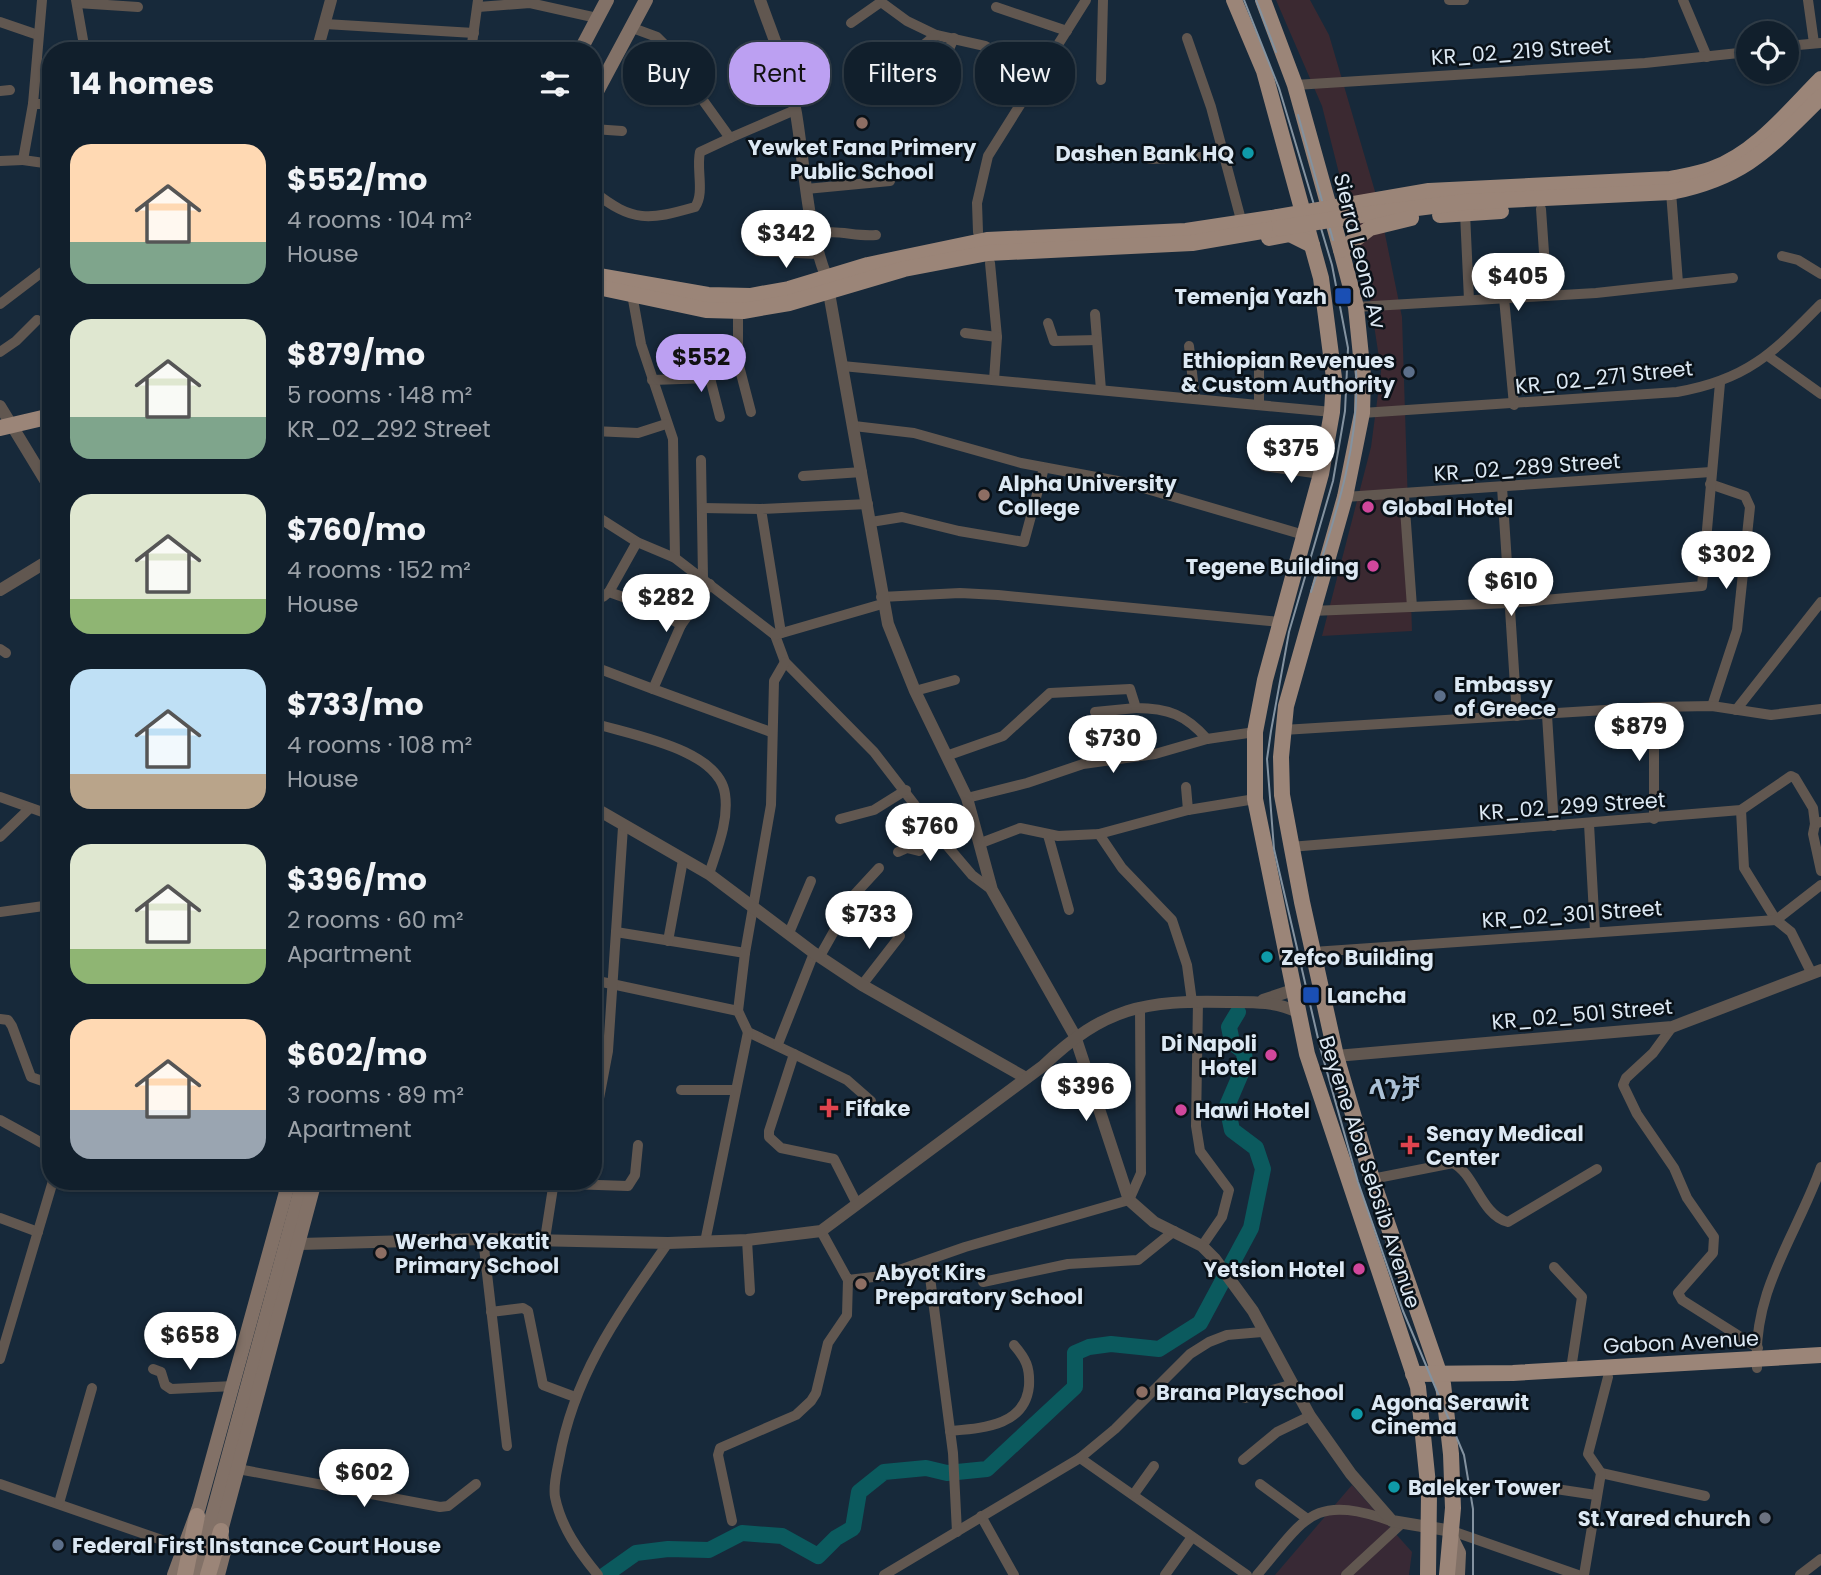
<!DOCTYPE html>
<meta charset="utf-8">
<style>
:root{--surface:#111f2c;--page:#1a2734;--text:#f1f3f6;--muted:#9ca2a9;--line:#303d48;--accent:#bca0f2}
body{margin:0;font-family:Poppins,"Noto Sans Ethiopic",sans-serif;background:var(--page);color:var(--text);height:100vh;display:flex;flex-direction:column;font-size:26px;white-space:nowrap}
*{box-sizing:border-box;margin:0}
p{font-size:23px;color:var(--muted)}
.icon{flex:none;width:38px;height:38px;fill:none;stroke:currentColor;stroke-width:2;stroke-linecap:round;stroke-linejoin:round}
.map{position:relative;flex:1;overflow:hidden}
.side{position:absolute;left:42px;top:42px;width:560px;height:1148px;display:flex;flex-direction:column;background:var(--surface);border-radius:28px;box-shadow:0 2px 5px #0004,0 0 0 2px var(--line)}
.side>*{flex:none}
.top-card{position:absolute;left:623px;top:42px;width:665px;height:63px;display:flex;gap:14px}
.fabs{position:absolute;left:1736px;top:21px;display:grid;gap:14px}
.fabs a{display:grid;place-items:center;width:63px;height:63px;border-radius:50%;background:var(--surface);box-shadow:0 2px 5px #0004,0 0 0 2px var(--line);font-size:35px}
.price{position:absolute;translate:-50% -60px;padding:0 16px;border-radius:24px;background:#fff;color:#222;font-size:23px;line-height:46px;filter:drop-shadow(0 2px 4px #0008)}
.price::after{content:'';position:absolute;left:50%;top:42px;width:21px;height:16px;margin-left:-10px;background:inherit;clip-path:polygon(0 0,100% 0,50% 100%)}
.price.selected{background:var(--accent);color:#111}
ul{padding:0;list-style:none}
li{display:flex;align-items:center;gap:21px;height:175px;padding:0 28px}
li span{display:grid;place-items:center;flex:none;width:196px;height:140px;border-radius:21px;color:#555}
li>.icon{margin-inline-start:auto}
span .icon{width:84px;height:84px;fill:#fffc;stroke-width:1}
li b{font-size:30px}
h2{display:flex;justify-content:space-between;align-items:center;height:84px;padding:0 28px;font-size:30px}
.pill{padding:0 24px;border-radius:28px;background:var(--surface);box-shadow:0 2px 5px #0004,0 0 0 2px var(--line);font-size:24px;line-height:63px}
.pill.selected{background:var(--accent);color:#111}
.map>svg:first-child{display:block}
.commercial{fill:#3b2931}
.industrial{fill:#382935}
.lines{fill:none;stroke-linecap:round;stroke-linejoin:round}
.river{stroke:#0b5a5e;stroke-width:16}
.minor{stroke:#615750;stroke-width:10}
.tertiary{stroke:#615750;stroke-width:12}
.secondary{stroke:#827167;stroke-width:14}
.primary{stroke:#9b8578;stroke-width:16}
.tram{stroke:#8392a0;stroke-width:2}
.primary-bridge{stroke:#9b8578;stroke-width:16}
.education-dot{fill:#8d6e63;stroke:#091118;stroke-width:2.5}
.culture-dot{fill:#0f9aa8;stroke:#091118;stroke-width:2.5}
.transit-dot{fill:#1a4fb4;stroke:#091118;stroke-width:2.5}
.service-dot{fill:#5c6f8a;stroke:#091118;stroke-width:2.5}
.hotel-dot{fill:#d1479c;stroke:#091118;stroke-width:2.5}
.health-dot{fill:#e0444e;stroke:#091118;stroke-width:2.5}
.worship-dot{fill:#6b7280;stroke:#091118;stroke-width:2.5}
.labels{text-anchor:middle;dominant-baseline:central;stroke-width:5;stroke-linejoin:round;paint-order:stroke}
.street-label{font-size:21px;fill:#dce8f3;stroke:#091118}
.poi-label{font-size:21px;font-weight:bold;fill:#dce8f3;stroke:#091118;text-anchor:start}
.district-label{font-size:28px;font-weight:bold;fill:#abc1d6;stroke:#091118}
</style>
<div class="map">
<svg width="1821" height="1575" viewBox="0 0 1821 1575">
<rect width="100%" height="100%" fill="#17293a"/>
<path class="commercial" d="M1276,0H1310L1329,35L1379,205L1402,317L1412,631L1322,636L1371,447L1381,371L1369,292L1322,106Z"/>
<path class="industrial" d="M1352,1485L1412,1552L1409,1575H1275Z"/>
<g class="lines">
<path class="river" d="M605,1575L636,1553L668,1549L709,1550L742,1533L782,1536L818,1556L836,1538L853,1528L859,1492L884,1472L926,1468L947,1473L987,1469L1075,1387V1353L1089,1347L1111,1344L1159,1349L1200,1323L1251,1228L1263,1169L1256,1148L1232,1130L1227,1106L1245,1064L1244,1052L1232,1042L1229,1027L1238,1012"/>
<g class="minor">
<path d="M76,0L85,51"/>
<path d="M1449,0H1464"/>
<path d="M1683,0L1707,57"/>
<path d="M1808,0L1814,43"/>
<path d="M77,3L138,7"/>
<path d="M478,7L530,3L597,18"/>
<path d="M996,7L1067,31"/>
<path d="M0,22L38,35"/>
<path d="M851,23L881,2L907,21L936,35L985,46L1040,76"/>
<path d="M325,24L474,33"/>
<path d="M630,27L657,37L667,47"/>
<path d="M1187,38L1211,107L1240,216"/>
<path d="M1787,46L1821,43"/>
<path d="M471,51L478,0"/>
<path d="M1101,80L1103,0"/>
<path d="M1295,85L1645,63L1748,52"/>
<path d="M882,86L904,61L936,35"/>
<path d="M0,91L10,90"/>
<path d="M697,92L730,138L795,110"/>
<path d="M928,96L954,38"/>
<path d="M33,104H51"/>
<path d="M593,129L622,131"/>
<path d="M1150,159L1224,156"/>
<path d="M23,160L51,164"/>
<path d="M0,161L23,160L33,104L42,0"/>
<path d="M806,189L890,181"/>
<path d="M593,191C633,223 649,220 695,207C705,193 696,169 700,152L730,138"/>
<path d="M1671,192L1678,283"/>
<path d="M1541,209L1547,296"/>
<path d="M1465,213L1469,300"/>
<path d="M978,232L977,203L988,156L1086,0"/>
<path d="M813,235C836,228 853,237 876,235"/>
<path d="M758,251L817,254"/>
<path d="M1782,256L1798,260L1821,274"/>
<path d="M990,263L997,337L994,380"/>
<path d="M632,294L641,344L673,439L675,558"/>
<path d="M1504,298L1514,405"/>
<path d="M0,304L42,272"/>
<path d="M1356,307L1596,293L1733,278"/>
<path d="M738,311V362L751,412"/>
<path d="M1095,314L1101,390"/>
<path d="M1048,323L1054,341L1097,340"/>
<path d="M965,333L997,337"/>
<path d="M1189,346L1195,399"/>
<path d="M0,352L16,341L37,320"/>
<path d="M1768,356L1821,394"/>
<path d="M842,366L1332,412"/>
<path d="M710,378L720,417"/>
<path d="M652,380L710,378L738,362"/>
<path d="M1259,405V366L1264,360L1279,359"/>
<path d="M1362,413L1677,392C1747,380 1773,353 1821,304"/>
<path d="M854,426L914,433L1021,463L1123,482L1304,535"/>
<path d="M593,431L638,433L666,424"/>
<path d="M701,460L703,578"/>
<path d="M1264,466L1321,474"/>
<path d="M803,476L862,472"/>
<path d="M1710,484L1745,496L1750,507L1737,630L1712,706"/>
<path d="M1502,487L1517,716"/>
<path d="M1404,495L1412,607"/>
<path d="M1345,497L1711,472"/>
<path d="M702,508L761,509"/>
<path d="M593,514L637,542L675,558L775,635L785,662L874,752L938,835L972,875L992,890"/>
<path d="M871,522L902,517L959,531L1024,542L1044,468"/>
<path d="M609,592L637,542"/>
<path d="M593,596L603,597L609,592L651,607L681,625L710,584"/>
<path d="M881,597L960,593L998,595L1280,622"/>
<path d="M1311,611L1510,603L1702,586L1720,383"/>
<path d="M681,625L653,689L771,732"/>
<path d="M781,633L761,509L868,504"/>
<path d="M775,635L882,604"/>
<path d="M0,649L6,653"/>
<path d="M593,669H600L653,689"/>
<path d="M915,691L955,680"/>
<path d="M1736,710L1821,602"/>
<path d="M1095,712L1136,708"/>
<path d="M1547,715L1554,826"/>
<path d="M593,723C631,735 719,749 725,794C729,821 717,849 709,874"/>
<path d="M1283,730L1654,707L1712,706L1771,715L1821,709"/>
<path d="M949,755L1003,736L1050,693L1130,689L1136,708C1168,708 1186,715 1207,739"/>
<path d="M1186,787L1188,810"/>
<path d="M0,797L51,815"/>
<path d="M967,798L1027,783L1083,764L1155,754L1207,739L1255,732"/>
<path d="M1741,810L1744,868L1776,920L1791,932L1812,974"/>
<path d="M840,819L874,810L906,790"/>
<path d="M1654,819V707"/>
<path d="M1820,822L1815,824L1813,834L1821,871"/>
<path d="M1589,824L1595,932"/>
<path d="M1099,834L1122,868L1172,920L1187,965L1192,1002"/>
<path d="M1048,835L1069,910"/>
<path d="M0,837L30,808"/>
<path d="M981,843L1020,828L1058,836L1099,834L1188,810L1255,799"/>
<path d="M1290,847L1741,810L1791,776L1795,778L1813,808L1815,824"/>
<path d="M898,852L907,848L919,851L938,835"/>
<path d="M0,912L51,905"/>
<path d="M616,932L745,953L771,805L774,681L785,662"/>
<path d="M789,933L811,881"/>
<path d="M668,941L683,860"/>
<path d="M1313,952L1776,920L1821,885"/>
<path d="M820,956L855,894L879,868"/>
<path d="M593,980L738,1011L748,1032L794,1054"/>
<path d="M862,985L900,936"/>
<path d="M1198,1001L1196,1126L1200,1151L1229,1190L1222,1217L1202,1246"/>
<path d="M738,1011L745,953"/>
<path d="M0,1019L8,1020L12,1026L31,1077L51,1084"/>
<path d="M1672,1027L1653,1053L1626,1078L1623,1085L1637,1114L1674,1168L1687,1198L1714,1237L1713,1253L1678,1293L1682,1300L1758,1348"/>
<path d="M778,1044L814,953"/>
<path d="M681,1090H735"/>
<path d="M0,1120L51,1148"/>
<path d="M593,1130L608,1051L623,827"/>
<path d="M1372,1179L1453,1163C1475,1174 1481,1215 1508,1222L1597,1169"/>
<path d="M259,1181L288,1190"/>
<path d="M481,1181L628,1186L635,1175L638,1145"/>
<path d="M419,1184L469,1181"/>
<path d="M857,1204L834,1159L781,1148L769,1137V1131L794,1054L847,1080L871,1101"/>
<path d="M0,1218L38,1232"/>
<path d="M821,1231L848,1280L882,1276L965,1247L1129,1200L1141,1173L1140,1007"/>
<path d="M483,1239L507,1446"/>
<path d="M545,1239L554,1181"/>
<path d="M747,1240L750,1291"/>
<path d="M705,1242L748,1032"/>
<path d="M928,1262L953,1453L957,1532"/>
<path d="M1554,1267L1582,1297L1571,1369"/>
<path d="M983,1282L1068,1264L1138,1260L1174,1231"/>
<path d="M491,1312L523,1308L528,1311L543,1385L575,1397"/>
<path d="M0,1359L53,1181"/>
<path d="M1757,1368C1752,1290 1797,1235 1821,1167"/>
<path d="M153,1369L161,1372L165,1385L171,1389L234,1386"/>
<path d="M1245,1398L1290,1385"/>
<path d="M950,1431C983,1428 1025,1426 1029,1386C1030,1367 1026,1359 1014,1345"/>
<path d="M1080,1458L1247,1575"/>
<path d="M1243,1460L1277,1432L1310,1416"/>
<path d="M238,1469L440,1507L448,1506L476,1484"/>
<path d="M1601,1473L1705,1496"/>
<path d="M0,1484L182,1547"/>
<path d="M1260,1484L1306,1518"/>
<path d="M1536,1486L1596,1495"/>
<path d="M1134,1494L1154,1466"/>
<path d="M59,1503L92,1388"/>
<path d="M981,1516L1014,1575"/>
<path d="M732,1521L718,1455L720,1448L796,1415L811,1401L816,1393L828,1343L847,1315L848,1280"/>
<path d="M1452,1531L1578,1575"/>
<path d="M598,1575C579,1552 561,1527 555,1497C553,1485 557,1471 559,1460C574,1374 619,1313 668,1243"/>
<path d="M884,1575L1080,1458L1115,1429L1190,1354L1209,1342L1227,1335L1262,1332"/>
<path d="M1165,1575L1192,1537"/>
<path d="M1257,1575C1305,1519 1311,1493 1391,1521"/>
<path d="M1346,1575L1401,1524"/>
<path d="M1584,1575L1601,1473L1588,1454L1608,1377"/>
<path d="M1800,1575L1821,1559"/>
</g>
<g class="tertiary">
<path d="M760,0C773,37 789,74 796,113C805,167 806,224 826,276L888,624L915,691L967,798L992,890L1075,1036L1129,1200L1154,1222L1202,1246L1215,1259L1253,1311L1310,1416L1351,1474L1392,1521L1452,1531"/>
<path d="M317,51L331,0"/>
<path d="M0,406L51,490"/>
<path d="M0,590L51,559"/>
<path d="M593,807L709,874L814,953L862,985L1026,1078"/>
<path d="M1263,1000L1293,990"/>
<path d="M1336,1056L1672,1027L1821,970"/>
<path d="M300,1244L483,1239L668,1243L747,1240L821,1231L1043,1066C1105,1007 1144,1000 1228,1002C1251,1002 1276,1001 1297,1012"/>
</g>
<g class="secondary">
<path d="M580,51L607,0"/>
<path d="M593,99L646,0"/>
<path d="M1452,1539L1459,1553L1458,1575"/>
<path d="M174,1575L199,1507L289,1181"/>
<path d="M196,1575L303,1181"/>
<path d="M218,1575L224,1552L221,1531L315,1181"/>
</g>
<g class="primary">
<path d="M1234,0L1264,71L1321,278L1334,378L1332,412L1321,474L1265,680L1255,732V799L1307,1054L1418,1387L1429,1494L1428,1575"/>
<path d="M1263,0L1295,85L1341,250L1356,307L1363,376L1362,413L1345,497L1286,706L1281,757L1282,795L1302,902L1336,1056L1372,1179L1443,1384L1451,1454L1453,1508L1447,1575"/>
<path d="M1348,205L1429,191L1670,179C1684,176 1699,174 1712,169C1756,153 1789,111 1821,79"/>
<path d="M1440,215L1501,211"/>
<path d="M1354,216L1464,202L1671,192C1746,177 1769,148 1821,97"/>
<path d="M1269,238L1290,234L1312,245"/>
<path d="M1341,250L1370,228L1411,218"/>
<path d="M593,275L708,295L750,296L789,289L868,265L987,240L1186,231L1278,217"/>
<path d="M593,286L706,310L743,311L789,303L904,269L988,253L1192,243L1280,228"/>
<path d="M0,428L51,416"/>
<path d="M1413,1374L1513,1373L1821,1355"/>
<path d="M185,1575L197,1516"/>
<path d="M208,1575L221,1531"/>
</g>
<g class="tram">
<path d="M1244,0L1279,88L1332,265L1348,348L1345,411L1333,481L1289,632L1271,731L1267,759L1274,849L1320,1047L1358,1182L1403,1311L1464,1455L1473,1509V1575"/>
<path d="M1256,0L1276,52"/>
<path d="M1298,115L1333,240"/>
<path d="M1311,592C1334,520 1360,447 1356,371"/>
</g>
<g class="primary-bridge">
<path d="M1278,217L1348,205"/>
<path d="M1280,228L1354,216"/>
</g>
</g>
<g class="education-dot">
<circle cx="862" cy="123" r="7"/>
<circle cx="984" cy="495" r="7"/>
<circle cx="381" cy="1253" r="7"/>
<circle cx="861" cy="1284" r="7"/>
<circle cx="1142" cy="1392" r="7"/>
</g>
<g class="culture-dot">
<circle cx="1248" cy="153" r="7"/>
<circle cx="1267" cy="957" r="7"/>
<circle cx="1357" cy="1414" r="7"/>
<circle cx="1394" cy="1487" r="7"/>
</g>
<g class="transit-dot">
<rect x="1334" y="287" width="18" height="18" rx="3.5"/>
<rect x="1302" y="986" width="18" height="18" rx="3.5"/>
</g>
<g class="service-dot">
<circle cx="1409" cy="372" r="7"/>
<circle cx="1440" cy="696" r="7"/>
<circle cx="58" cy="1545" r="7"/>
</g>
<g class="hotel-dot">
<circle cx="1368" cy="507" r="7"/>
<circle cx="1373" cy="566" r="7"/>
<circle cx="1271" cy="1055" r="7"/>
<circle cx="1181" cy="1110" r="7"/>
<circle cx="1359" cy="1269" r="7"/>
</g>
<g class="health-dot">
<path d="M825.5 1097.5h7v7h7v7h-7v7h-7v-7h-7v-7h7z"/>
<path d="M1406.5 1134.5h7v7h7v7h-7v7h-7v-7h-7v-7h7z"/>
</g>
<circle class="worship-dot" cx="1765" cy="1518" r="7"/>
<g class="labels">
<g class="street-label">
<text transform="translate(1521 51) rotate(-4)">KR_02_219 Street</text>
<text transform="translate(1360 251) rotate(76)">Sierra Leone Av</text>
<text transform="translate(1604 377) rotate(-6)">KR_02_271 Street</text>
<text transform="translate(1527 467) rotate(-4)">KR_02_289 Street</text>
<text transform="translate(1572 806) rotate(-4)">KR_02_299 Street</text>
<text transform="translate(1572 914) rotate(-4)">KR_02_301 Street</text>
<text transform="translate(1582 1014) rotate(-5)">KR_02_501 Street</text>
<text transform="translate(1370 1172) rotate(72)">Beyene Aba Sebsib Avenue</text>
<text transform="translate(1681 1342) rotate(-3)">Gabon Avenue</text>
</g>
<g class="poi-label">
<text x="862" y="147" text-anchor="middle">Yewket Fana Primery<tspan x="862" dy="24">Public School</tspan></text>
<text x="1234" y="153" text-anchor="end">Dashen Bank HQ</text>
<text x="1327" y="296" text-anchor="end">Temenja Yazh</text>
<text x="1395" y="360" text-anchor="end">Ethiopian Revenues<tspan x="1395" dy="24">&amp; Custom Authority</tspan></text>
<text x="998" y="483">Alpha University<tspan x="998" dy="24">College</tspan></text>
<text x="1382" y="507">Global Hotel</text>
<text x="1359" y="566" text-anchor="end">Tegene Building</text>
<text x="1454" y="684">Embassy<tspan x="1454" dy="24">of Greece</tspan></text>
<text x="1281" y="957">Zefco Building</text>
<text x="1327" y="995">Lancha</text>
<text x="1257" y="1043" text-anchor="end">Di Napoli<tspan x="1257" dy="24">Hotel</tspan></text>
<text x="845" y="1108">Fifake</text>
<text x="1195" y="1110">Hawi Hotel</text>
<text x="1426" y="1133">Senay Medical<tspan x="1426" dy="24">Center</tspan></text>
<text x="395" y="1241">Werha Yekatit<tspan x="395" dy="24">Primary School</tspan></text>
<text x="1345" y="1269" text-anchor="end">Yetsion Hotel</text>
<text x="875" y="1272">Abyot Kirs<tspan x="875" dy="24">Preparatory School</tspan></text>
<text x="1156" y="1392">Brana Playschool</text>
<text x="1371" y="1402">Agona Serawit<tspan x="1371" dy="24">Cinema</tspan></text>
<text x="1408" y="1487">Baleker Tower</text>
<text x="1751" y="1518" text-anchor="end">St.Yared church</text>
<text x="72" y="1545">Federal First Instance Court House</text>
</g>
<g class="district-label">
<text x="1394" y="1089">ላንቻ</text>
</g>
</g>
</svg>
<div class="fabs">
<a><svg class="icon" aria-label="locate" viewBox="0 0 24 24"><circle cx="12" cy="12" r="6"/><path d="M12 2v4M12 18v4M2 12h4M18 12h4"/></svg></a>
</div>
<b class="price" style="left:786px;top:270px">$342</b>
<b class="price" style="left:1518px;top:313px">$405</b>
<b class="price selected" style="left:701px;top:394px">$552</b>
<b class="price" style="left:1291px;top:485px">$375</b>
<b class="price" style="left:1726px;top:591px">$302</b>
<b class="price" style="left:1511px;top:618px">$610</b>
<b class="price" style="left:666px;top:634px">$282</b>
<b class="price" style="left:1639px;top:763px">$879</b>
<b class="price" style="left:1113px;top:775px">$730</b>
<b class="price" style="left:930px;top:863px">$760</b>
<b class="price" style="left:869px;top:951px">$733</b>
<b class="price" style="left:1086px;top:1123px">$396</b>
<b class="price" style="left:190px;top:1372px">$658</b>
<b class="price" style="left:364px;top:1509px">$602</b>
<div class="top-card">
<a class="pill">Buy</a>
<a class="pill selected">Rent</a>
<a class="pill">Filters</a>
<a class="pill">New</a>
</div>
<section class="side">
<h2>14 homes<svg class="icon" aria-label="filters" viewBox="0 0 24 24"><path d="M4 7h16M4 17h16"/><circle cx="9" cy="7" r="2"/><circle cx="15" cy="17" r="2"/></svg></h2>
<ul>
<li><span style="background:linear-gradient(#ffd9b3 70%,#7fa58c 0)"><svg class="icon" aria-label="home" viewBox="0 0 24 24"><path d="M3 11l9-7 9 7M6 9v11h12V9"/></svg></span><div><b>$552/mo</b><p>4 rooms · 104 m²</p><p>House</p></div></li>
<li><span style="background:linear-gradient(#dfe7d0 70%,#7fa58c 0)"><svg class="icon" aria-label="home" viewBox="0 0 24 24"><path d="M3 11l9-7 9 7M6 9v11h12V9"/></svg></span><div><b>$879/mo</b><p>5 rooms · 148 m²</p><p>KR_02_292 Street</p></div></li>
<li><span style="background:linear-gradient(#dfe7d0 75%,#8fb573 0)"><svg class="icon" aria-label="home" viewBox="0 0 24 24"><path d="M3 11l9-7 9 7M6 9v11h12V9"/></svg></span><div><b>$760/mo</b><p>4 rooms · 152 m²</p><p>House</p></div></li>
<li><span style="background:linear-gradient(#bfe0f5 75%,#b9a48a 0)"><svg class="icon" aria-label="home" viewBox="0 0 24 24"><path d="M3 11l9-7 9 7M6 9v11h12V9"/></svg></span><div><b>$733/mo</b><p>4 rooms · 108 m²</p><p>House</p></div></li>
<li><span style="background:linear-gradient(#dfe7d0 75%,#8fb573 0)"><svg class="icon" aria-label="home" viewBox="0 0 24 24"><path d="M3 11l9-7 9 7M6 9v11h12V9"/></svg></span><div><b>$396/mo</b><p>2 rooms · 60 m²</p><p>Apartment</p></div></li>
<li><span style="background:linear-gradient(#ffd9b3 65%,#9aa5b1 0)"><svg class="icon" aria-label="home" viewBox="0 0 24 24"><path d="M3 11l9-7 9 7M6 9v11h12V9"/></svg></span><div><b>$602/mo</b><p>3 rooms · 89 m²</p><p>Apartment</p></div></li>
</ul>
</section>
</div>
